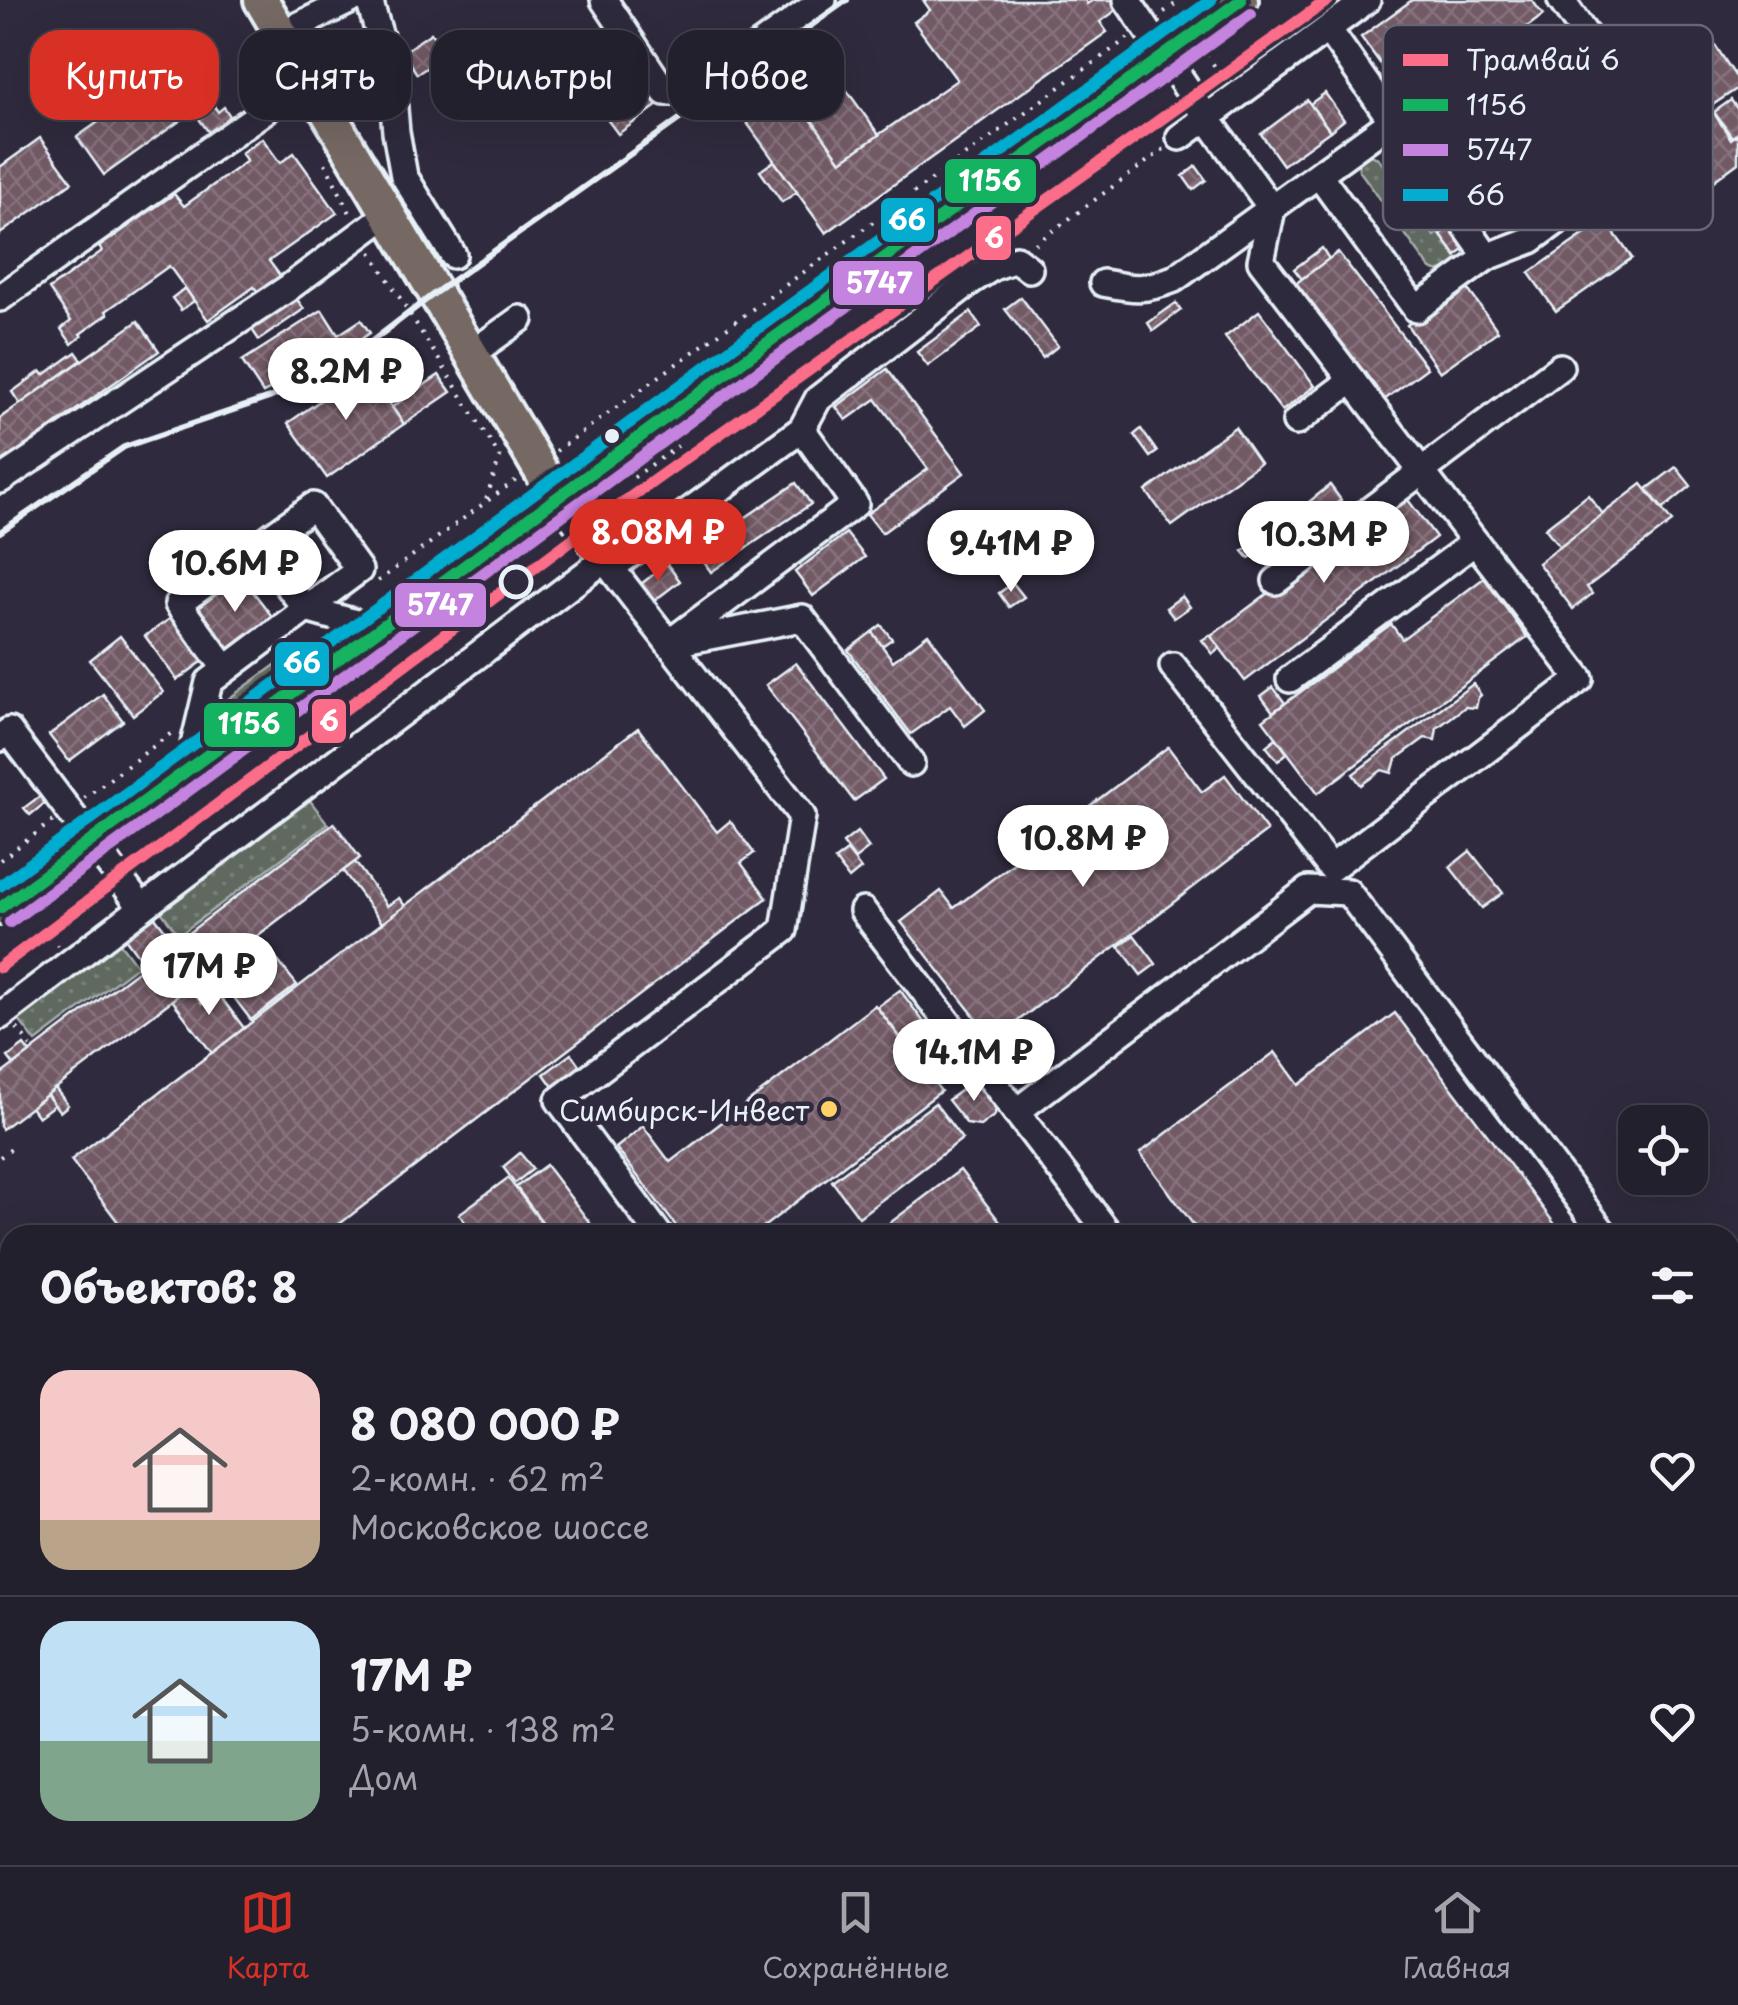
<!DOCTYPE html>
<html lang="ru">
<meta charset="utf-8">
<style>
:root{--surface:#23202e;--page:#2b2836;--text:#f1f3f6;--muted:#a3a3aa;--line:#403e4a;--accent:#d93025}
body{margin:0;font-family:"Playpen Sans",sans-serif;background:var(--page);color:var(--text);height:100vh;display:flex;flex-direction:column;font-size:38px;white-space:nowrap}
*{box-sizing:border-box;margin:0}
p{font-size:32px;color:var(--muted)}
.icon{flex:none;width:55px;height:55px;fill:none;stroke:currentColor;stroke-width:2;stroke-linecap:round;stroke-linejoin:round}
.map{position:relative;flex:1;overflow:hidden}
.details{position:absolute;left:0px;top:1225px;width:1740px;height:640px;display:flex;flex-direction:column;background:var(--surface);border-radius:30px 30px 0 0;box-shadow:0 10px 40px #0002,0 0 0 2px var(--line)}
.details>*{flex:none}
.hud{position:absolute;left:30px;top:30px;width:1000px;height:90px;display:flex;gap:20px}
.fabs{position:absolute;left:1618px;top:1105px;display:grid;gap:20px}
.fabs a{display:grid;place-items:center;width:90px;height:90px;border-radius:20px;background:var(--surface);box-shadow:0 10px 40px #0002,0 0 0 2px var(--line);font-size:50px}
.price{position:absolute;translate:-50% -85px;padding:0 22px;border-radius:35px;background:#fff;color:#222;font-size:32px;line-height:65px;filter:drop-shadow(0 2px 5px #0008)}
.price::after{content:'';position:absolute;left:50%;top:60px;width:30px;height:22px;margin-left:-15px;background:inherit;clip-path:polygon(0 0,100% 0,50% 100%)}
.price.active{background:var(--accent);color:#fff}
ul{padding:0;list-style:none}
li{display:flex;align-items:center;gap:30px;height:250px;padding:0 40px}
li+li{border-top:2px solid var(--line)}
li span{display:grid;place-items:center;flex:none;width:280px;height:200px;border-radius:30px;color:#555}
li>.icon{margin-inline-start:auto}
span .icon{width:120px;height:120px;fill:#fffc;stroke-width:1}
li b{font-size:42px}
h2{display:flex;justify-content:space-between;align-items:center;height:120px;padding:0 40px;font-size:42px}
.tag{padding:0 35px;border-radius:30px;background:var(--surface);box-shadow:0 10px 40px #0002,0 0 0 2px var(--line);font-size:35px;line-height:90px}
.tag.active{background:var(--accent);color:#fff}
.menu{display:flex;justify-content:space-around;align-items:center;height:140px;border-top:2px solid var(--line);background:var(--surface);font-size:28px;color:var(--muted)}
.menu a{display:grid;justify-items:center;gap:5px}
.menu .active{color:var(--accent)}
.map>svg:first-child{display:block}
.grass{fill:url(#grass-dots);stroke:#a4adab;stroke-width:2.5}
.forest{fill:url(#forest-firs);stroke:#a4adab;stroke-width:2.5}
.building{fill:url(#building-cross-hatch);stroke:#e8f1f8;stroke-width:2.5}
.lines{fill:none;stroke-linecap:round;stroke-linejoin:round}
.minor-casing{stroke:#e8f1f8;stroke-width:32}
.major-casing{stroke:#e8f1f8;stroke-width:40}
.path{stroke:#e8f1f8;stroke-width:4;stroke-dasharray:2.5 8;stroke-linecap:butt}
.minor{stroke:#2f2a3d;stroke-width:25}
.major{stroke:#766964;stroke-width:32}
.rail{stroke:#e8f1f8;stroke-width:6}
.bus-1-casing{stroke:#2f2a3d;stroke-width:20}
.bus-2-casing{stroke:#2f2a3d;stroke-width:20}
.bus-3-casing{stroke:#2f2a3d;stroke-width:20}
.bus-1{stroke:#13b361;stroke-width:12}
.bus-2{stroke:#c483df;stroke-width:12}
.bus-3{stroke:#06acd0;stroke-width:12}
.tram-1-casing{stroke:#2f2a3d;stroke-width:20}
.tram-1{stroke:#fb6d88;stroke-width:12}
.bus-dot{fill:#e8f1f8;stroke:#2f2a3d;stroke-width:4}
.stop-dot{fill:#2f2a3d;stroke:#e8f1f8;stroke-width:5}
.poi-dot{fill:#ffd166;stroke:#2f2a3d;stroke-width:4}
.labels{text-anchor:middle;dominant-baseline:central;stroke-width:9;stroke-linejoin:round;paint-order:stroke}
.poi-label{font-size:28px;fill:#e8f1f8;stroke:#2f2a3d;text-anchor:end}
.key{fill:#2f2a3d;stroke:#666675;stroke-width:2.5}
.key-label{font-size:28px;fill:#e8f1f8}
.line-badge{stroke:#2f2a3d;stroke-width:4}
.badge-label{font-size:28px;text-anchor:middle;font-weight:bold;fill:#fff}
</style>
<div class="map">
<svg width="1738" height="1865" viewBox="0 0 1738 1865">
<defs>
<pattern id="grass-dots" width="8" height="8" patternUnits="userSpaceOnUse" patternTransform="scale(2.5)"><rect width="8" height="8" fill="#60695e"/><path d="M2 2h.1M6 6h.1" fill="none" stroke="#777f76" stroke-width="1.8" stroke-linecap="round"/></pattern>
<pattern id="forest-firs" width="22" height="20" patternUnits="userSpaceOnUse" patternTransform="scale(2.5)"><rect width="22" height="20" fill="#60695e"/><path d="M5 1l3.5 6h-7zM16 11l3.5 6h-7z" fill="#777f76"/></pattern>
<pattern id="building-cross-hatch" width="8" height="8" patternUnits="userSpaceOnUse" patternTransform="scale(2.5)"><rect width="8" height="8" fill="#725a65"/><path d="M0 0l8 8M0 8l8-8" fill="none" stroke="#86727c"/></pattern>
</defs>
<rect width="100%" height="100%" fill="#2f2a3d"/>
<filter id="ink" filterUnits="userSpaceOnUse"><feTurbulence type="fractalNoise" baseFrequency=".01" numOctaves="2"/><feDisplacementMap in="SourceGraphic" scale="20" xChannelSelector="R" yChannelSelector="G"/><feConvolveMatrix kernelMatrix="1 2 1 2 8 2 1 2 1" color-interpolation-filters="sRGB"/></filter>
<g filter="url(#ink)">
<g class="grass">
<path d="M1368,154L1378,158L1434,236L1439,233L1458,260C1448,267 1440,277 1429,267L1359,170L1358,160Z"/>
<path d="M296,650H307L220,714L224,702Z"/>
<path d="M305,794L328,824L179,935L156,905Z"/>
<path d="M116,938L137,966L36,1042L15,1015Z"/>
<path d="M1730,1829L1738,1836V1865H1662L1658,1855H1730Z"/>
</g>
<path class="forest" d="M1477,1855H1553L1560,1863L1490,1865Z"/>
<g class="building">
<path d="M923,0H1085L1087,4L1093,0H1112L1118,9L1100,22L1107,32L826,233L732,102L776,70L841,161L957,80L914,22L930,10Z"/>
<path d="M1412,0H1532L1543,15L1527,27L1549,58L1567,45L1580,63L1535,93L1589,168L1509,225L1454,150L1447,155L1361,37Z"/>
<path d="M604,29L658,105L618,134L595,103L604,97L582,66L576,70L565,55Z"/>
<path d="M431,33L446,55L417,74L403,52Z"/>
<path d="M340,36L344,44L357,38L382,90L369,97L371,101L355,108L324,43Z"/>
<path d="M1711,39L1738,80V88L1711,106L1680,59Z"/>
<path d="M800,53L812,69L801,77L789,61Z"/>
<path d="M182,63L209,100L104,175L77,137Z"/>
<path d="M483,73L492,88L477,97L468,83Z"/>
<path d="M835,74L879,135L841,161L787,85L793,81L810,92Z"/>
<path d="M210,76L217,86L211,90L214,94L207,98L198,85Z"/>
<path d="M1325,93L1344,120L1330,131L1310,104Z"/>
<path d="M210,100L218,112L224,107L230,116L210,134L194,112Z"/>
<path d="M1307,100L1330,131L1283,165L1261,134Z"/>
<path d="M1731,100L1738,110V133L1732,137L1714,112Z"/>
<path d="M1712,110L1731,139L1738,134V163L1712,182L1678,133Z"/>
<path d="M40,138L72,182L0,234V167Z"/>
<path d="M262,138L280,163L294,153L337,213L269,261L284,281L262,297L254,287L208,320L169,266L106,311L108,314L80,334L82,336L72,344L61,329L71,321L49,289L102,251L99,247L174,194L184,206L247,161L241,153Z"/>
<path d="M774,161L797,192L782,202L760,171Z"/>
<path d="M1196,166L1206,180L1193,190L1183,176Z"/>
<path d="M1605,220L1632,258L1556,311L1529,273Z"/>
<path d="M1454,225L1469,246L1456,256L1440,234Z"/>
<path d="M1322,248L1329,259L1302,279L1294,269Z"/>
<path d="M1338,252L1427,368L1380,403L1291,287Z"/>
<path d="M1464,284L1498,331L1440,372L1407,325Z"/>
<path d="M185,288L194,301L181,310L172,298Z"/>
<path d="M293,294L304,309L259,340L249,325Z"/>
<path d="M1021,297L1058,346L1043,358L1005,309Z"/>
<path d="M1176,303L1181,310L1153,331L1148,323Z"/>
<path d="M322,310L338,335L361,320L370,333L347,349L263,393L242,361Z"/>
<path d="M1259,311L1315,386L1282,411L1225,337Z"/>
<path d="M971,312L981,327L928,366L917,352Z"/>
<path d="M138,321L159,351L0,464V418Z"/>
<path d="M76,352L82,360L20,404L12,392L41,371L44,375Z"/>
<path d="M365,369L404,424L327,478L288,423Z"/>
<path d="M887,369L964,473L882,533L867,514L928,469L876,399L846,420L836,407Z"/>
<path d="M439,375L451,392L404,424L392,407Z"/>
<path d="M1235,427L1260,463L1172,526L1146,491Z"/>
<path d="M1141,429L1157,452L1150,457L1134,435Z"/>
<path d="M1676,467L1691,486L1663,509L1647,489Z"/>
<path d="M796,483L811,504L711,572L696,551Z"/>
<path d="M1642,484L1672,522L1587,587L1592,594L1573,609L1538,563Z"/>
<path d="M1330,485L1341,500L1320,516L1309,502Z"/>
<path d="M1402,492L1436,537L1245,681L1211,636Z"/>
<path d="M1588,495L1603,514L1560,547L1545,528Z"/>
<path d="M1272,530L1278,537L1249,558L1243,551Z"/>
<path d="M846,533L865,557L813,596L795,572Z"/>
<path d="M667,564L680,581L650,604L637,587Z"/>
<path d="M239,573L277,623L231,658L193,608Z"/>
<path d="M1484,578L1527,637L1318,793L1263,720L1391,624L1402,639Z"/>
<path d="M1013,583L1024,597L1009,607L999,593Z"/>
<path d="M1182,596L1190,607L1174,618L1166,608Z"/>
<path d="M174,616L206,659L177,680L145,636Z"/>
<path d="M881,625L892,639L882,646L872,632Z"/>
<path d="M872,632L893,661L928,634L985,710L965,726L950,706L911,734L848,650Z"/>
<path d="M1210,635L1220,648L1213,654L1202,640Z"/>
<path d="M120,636L163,692L133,715L90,660Z"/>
<path d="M796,663L884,779L854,801L766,685Z"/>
<path d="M1473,684L1481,695L1478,698L1476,708L1465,707L1437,728L1435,740L1425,738L1396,759L1392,773L1382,770L1361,785L1353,774Z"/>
<path d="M1273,687L1285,703L1273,712L1261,696Z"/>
<path d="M103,694L123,721L69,761L49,735Z"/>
<path d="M638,728L717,832L730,821L754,853L741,863L767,898L325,1235H128L71,1160Z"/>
<path d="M1276,738L1287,753L1278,761L1266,746Z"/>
<path d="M1168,747L1202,792L1225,775L1267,831L993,1040L901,922L941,891L954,908Z"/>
<path d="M40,796L45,803L30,815L24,808Z"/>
<path d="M334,823L360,858L2,1129L0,1126V1075L145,965L119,930L148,908L175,943Z"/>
<path d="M857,832L869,848L855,859L843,843Z"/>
<path d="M847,851L861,869L849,879L835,860Z"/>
<path d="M1470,851L1503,893L1482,908L1450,867Z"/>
<path d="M355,862L387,906L399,898L405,906L382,923L343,871Z"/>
<path d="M1134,935L1156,964L1141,975L1119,946Z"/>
<path d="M277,960L297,985L251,1020L232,995Z"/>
<path d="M211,971L220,983L214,988L217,992L202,1004L189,987Z"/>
<path d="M189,987L202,1004L217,992L244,1028L212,1053L172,1000Z"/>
<path d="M900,990L943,1048L921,1064L877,1007Z"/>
<path d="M875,1005L941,1091L753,1235H683L616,1148L643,1126L670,1162Z"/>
<path d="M1395,1013L1563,1235H1201L1140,1153L1275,1052L1299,1085Z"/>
<path d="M24,1045L30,1053L14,1065L8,1057Z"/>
<path d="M571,1054L583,1070L556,1091L544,1074Z"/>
<path d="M977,1078L996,1102L995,1115L980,1126L967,1124L948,1100Z"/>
<path d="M55,1088L68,1105L60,1112L47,1095Z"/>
<path d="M47,1095L54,1105L38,1117L31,1107Z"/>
<path d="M935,1103L962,1139L859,1217L832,1181Z"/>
<path d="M520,1153L533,1169L515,1183L503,1167Z"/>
<path d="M546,1165L599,1235H552L516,1187Z"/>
<path d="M960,1170L1010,1235H874Z"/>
<path d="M508,1178L551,1235H475L459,1214Z"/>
<path d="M1,1527L10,1539V1560L5,1564L0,1557Z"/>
<path d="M143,1855H167L174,1864L150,1865Z"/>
<path d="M226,1855H278L285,1865H234Z"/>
<path d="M684,1855H717L725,1865H671Z"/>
<path d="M717,1855H897L905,1865H725Z"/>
<path d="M897,1855H924L931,1865H905Z"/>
<path d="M1048,1855H1087L1074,1865H1055Z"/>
<path d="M1388,1855H1439L1446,1865H1395Z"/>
</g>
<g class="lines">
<g class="minor-casing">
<g id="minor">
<path d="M369,0L391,73L396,132L404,176L453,255"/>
<path d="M604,0L665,92H694L823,0"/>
<path d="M1127,0L1207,118L1272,209L1261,261L1580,679L1331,868L1173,666"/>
<path d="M281,34L351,0"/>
<path d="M1180,137L1367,0"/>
<path d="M1319,175L1416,309L1487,257L1328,29"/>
<path d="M1487,257L1531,240L1604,187L1642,137L1643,121L1638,110L1561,0"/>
<path d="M1103,283C1134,289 1143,291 1174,279L1392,121"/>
<path d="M0,298L308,80"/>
<path d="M471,354L520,319"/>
<path d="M1296,422L1352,380"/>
<path d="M0,480L287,289L388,214"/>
<path d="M557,498L802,816L784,930L559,1100L659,1235"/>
<path d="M611,568L802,429L818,399L971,281L993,267L1016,259L1029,269"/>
<path d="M1276,581L1560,367"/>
<path d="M679,642L802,618L911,763"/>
<path d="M669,643L855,504L802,429"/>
<path d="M226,669L178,604L313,506L359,570L306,609L258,546"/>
<path d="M1290,679L1475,542"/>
<path d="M0,738L9,731L142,908L0,1016"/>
<path d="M188,770L209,682L306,609L381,630"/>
<path d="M142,908L604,560"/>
<path d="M863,911L1110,1235"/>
<path d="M1016,1112L1308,890L1348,892L1605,1235"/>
<path d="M0,1260L10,1273"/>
<path d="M0,1355L10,1368"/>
<path d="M0,1395L10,1408"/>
<path d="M1730,1402L1738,1413"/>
<path d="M1730,1531L1738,1526"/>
<path d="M0,1582L10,1594"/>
<path d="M0,1792L10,1785"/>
<path d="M1730,1809L1738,1819"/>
<path d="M296,1855L303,1865"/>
<path d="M379,1855L387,1865"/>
<path d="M932,1855L940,1865"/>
<path d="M1458,1855L1472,1865"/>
<path d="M195,1865L199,1855"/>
<path d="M485,1865L498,1855"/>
<path d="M1148,1865L1161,1855"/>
<path d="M1326,1865L1339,1855"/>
</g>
</g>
<g class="major-casing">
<g id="major">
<path d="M261,0L557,498"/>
<path d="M0,908C413,605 824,298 1241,0"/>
</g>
</g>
<g class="path">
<path d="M1164,12L1181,0"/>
<path d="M1207,55L1224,80"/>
<path d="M325,163L350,213"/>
<path d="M1035,244L1164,149"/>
<path d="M371,252L500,457L485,503"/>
<path d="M556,451L1128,38"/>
<path d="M627,475L630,480L678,446"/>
<path d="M378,581L516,480"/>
<path d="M84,798L173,732"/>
<path d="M0,860L53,821"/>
<path d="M0,975L51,937L58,946"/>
<path d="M17,1028L31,1047"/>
<path d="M0,1157L14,1147"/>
<path d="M0,1294L10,1307"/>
<path d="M345,1855L352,1865"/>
<path d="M1651,1855L1654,1865"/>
<path d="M1568,1865L1581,1855"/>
<path d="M1714,1865L1716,1855"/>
</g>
<use href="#minor" class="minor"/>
<use href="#major" class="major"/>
<g class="rail">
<path d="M0,532L124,447L269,398L341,365L435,293L847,0"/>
<path d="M1730,1355L1738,1349"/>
</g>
<g class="bus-1-casing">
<path id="bus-1" d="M0,908L774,338L1241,0"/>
</g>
<g class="bus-2-casing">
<path id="bus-2" d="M10,922L784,352L1251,14"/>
</g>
<g class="bus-3-casing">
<path id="bus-3" d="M0,886L764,324L1211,0"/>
</g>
<use href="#bus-1" class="bus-1"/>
<use href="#bus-2" class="bus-2"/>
<use href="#bus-3" class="bus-3"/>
<g class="tram-1-casing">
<path id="tram-1" d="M0,967L582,532L1328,0"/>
</g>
<use href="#tram-1" class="tram-1"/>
</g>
</g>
<circle class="bus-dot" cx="612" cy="436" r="9"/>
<circle class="stop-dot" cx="516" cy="582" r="15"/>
<circle class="poi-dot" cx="829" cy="1109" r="10"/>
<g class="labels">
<g class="poi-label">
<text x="809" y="1109">Симбирск-Инвест</text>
</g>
</g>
<rect x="1383" y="25" width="330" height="205" rx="15" class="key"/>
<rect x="1403" y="54" width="45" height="12" fill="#fb6d88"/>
<rect x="1403" y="99" width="45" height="12" fill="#13b361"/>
<rect x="1403" y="144" width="45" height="12" fill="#c483df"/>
<rect x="1403" y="189" width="45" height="12" fill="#06acd0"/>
<g class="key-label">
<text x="1466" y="70">Трамвай 6</text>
<text x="1466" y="115">1156</text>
<text x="1466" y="160">5747</text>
<text x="1466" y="205">66</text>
</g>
<g class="line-badge">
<rect x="943" y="157" width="95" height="48" rx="10" fill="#13b361"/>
<rect x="879" y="196" width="57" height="48" rx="10" fill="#06acd0"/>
<rect x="974" y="214" width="39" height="48" rx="10" fill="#fb6d88"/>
<rect x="831" y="259" width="95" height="48" rx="10" fill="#c483df"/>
<rect x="393" y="581" width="95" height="48" rx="10" fill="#c483df"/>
<rect x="273" y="640" width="58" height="48" rx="10" fill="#06acd0"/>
<rect x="310" y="697" width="38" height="48" rx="10" fill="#fb6d88"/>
<rect x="202" y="701" width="95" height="48" rx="10" fill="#13b361"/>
</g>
<g class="badge-label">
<text x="990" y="191">1156</text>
<text x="907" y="230">66</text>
<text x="994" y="248">6</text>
<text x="879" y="293">5747</text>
<text x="440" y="615">5747</text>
<text x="302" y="673">66</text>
<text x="329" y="731">6</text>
<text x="249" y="734">1156</text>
</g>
</svg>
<div class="fabs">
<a><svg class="icon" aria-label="locate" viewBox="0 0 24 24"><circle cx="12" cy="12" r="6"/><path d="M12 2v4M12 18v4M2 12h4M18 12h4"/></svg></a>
</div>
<b class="price" style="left:346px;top:423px">8.2M ₽</b>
<b class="price active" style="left:658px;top:584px">8.08M ₽</b>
<b class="price" style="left:1324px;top:586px">10.3M ₽</b>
<b class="price" style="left:1011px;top:595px">9.41M ₽</b>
<b class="price" style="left:235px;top:615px">10.6M ₽</b>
<b class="price" style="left:1083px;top:890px">10.8M ₽</b>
<b class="price" style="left:209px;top:1018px">17M ₽</b>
<b class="price" style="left:974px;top:1104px">14.1M ₽</b>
<div class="hud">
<a class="tag active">Купить</a>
<a class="tag">Снять</a>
<a class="tag">Фильтры</a>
<a class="tag">Новое</a>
</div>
<section class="details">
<h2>Объектов: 8<svg class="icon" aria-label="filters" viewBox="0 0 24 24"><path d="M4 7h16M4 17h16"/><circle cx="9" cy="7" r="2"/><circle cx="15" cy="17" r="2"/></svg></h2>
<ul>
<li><span style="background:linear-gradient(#f6c9c9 75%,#b9a48a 0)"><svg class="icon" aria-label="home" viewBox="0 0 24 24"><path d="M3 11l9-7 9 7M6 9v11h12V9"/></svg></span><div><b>8 080 000 ₽</b><p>2-комн. · 62 m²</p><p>Московское шоссе</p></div><svg class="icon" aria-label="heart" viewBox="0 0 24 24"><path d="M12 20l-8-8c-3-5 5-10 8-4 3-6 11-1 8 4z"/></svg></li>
<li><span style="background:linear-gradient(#bfe0f5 60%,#7fa58c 0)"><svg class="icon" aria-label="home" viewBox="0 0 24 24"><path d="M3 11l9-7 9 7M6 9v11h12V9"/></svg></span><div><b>17M ₽</b><p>5-комн. · 138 m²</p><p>Дом</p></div><svg class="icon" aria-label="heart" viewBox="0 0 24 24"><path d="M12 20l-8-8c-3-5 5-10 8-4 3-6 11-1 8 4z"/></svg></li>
</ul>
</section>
</div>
<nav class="menu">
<a class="active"><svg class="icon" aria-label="map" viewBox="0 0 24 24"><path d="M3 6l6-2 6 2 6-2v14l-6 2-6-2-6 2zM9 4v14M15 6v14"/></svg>Карта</a>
<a><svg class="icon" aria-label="saved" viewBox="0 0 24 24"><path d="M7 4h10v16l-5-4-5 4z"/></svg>Сохранённые</a>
<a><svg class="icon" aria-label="home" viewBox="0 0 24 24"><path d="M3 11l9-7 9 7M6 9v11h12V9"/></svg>Главная</a>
</nav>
